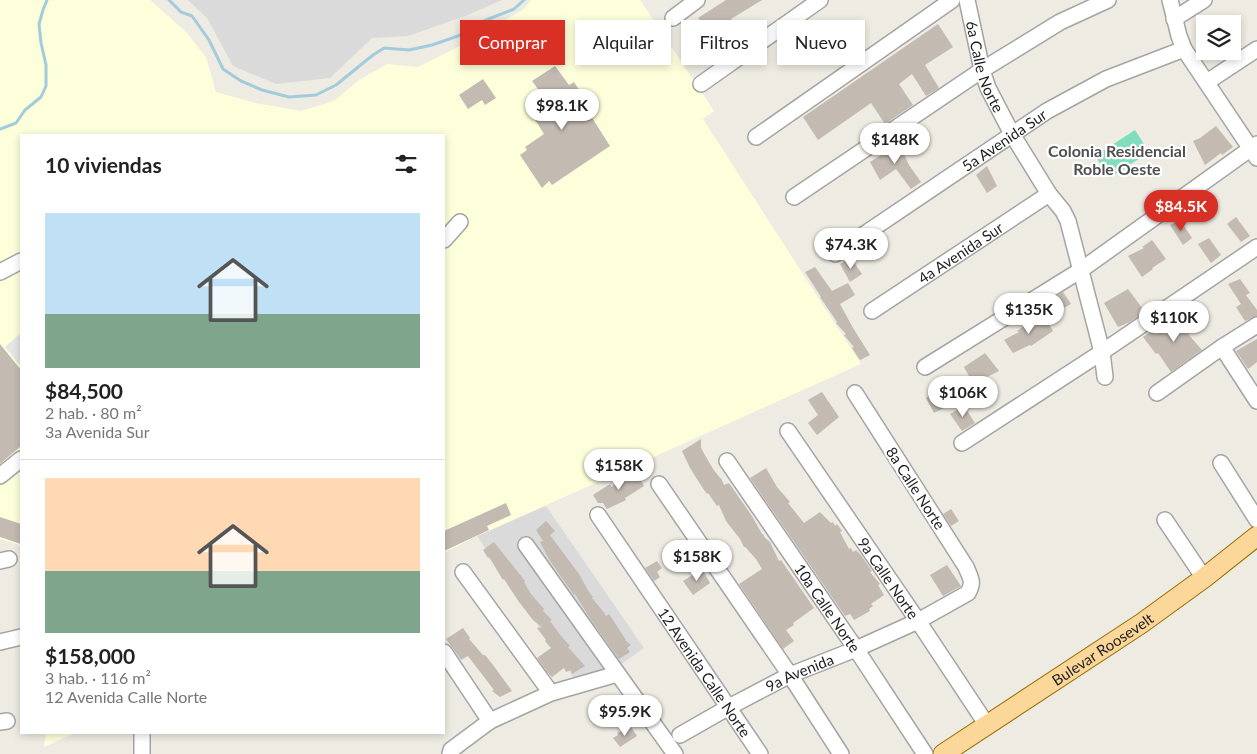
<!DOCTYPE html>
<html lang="es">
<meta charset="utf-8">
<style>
:root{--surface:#fff;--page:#f2f2f2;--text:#222;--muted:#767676;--line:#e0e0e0;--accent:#d93025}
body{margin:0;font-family:Lato,sans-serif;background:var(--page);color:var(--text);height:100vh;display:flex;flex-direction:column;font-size:19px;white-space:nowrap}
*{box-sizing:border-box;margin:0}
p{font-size:16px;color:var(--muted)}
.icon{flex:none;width:28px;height:28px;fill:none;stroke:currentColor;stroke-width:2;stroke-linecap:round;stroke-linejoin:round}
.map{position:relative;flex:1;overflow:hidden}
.panel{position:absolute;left:20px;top:134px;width:425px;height:600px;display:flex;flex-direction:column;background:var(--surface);border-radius:0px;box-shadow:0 2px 8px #0003}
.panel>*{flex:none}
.guide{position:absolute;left:460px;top:20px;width:475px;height:45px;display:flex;gap:10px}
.fabs{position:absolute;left:1196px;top:15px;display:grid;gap:10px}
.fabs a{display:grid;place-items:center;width:45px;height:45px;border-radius:0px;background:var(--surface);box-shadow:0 2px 8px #0003;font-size:25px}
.price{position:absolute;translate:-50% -42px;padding:0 11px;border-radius:18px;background:#fff;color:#222;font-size:16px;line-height:32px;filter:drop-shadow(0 1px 2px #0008)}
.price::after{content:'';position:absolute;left:50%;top:30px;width:15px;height:11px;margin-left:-8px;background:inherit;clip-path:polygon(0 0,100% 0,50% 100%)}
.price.selected{background:var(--accent);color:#fff}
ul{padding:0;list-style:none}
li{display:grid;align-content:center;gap:10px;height:265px;padding:0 25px}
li+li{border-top:1px solid var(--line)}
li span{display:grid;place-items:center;height:155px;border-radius:0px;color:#555}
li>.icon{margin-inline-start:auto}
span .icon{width:90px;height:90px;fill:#fffc;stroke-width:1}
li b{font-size:21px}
h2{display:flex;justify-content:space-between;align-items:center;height:60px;padding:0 25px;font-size:21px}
.pill{padding:0 18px;border-radius:0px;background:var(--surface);box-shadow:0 2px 8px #0003;font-size:18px;line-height:45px}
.pill.selected{background:var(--accent);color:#fff}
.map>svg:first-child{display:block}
.residential{fill:#dbdada}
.education{fill:#fdffdb}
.pitch{fill:#80debf}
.parking{fill:#e5e5e5}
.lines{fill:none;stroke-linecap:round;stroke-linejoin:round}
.stream{stroke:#a2ccdc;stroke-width:3}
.building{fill:#c3bab2}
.minor-casing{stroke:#a4a4a4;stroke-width:18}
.major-casing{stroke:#966d00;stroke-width:21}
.minor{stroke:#fff;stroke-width:15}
.major{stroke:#fcd79a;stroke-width:19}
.labels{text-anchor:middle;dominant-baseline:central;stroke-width:4.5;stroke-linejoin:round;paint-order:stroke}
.street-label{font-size:15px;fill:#1d1d1d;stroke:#fff}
.neighbourhood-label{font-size:16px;font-weight:bold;fill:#505050;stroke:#fff}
</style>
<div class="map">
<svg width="1257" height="754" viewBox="0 0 1257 754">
<rect width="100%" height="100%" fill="#eeebe2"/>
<g class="residential">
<path d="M188,0H502L468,15L408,36L372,38L330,78L276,84L233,66L207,18Z"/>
<path d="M546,506L644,648L617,667L577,683L477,536Z"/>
</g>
<g class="education">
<path d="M0,0H150L186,32L206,57L216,92L255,103L301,111L334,101L359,80L387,64L418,67L472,40L524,9L531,0H640L714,111L703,119L861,364L477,536L444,553V135H21V547L19,545L0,539Z"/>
<path d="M46,733V732L75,733L44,747Z"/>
</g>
<path class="pitch" d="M1135,130L1149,152L1110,178L1095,156Z"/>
<path class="parking" d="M21,333V367L5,347Z"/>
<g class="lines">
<g class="stream">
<path d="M169,0L181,12L192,16L209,40L223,69L241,81L262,90L289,97L316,95L336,85L373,55L384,48L409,50L432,45L458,36L486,20L514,9L524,0"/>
<path d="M0,129L16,123L25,110L41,97L46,86V65L41,43L39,24L43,10L47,0"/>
</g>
</g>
<g class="building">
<path d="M726,0H762L731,19L733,21L706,38L695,42L686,29L700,20L698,18Z"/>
<path d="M938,24L953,47L925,65L939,88L926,96L912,74L899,84L913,105L885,124L871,103L818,140L803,117Z"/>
<path d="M555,66L569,85L574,82L585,99L582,102L610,146L552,185L549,181L542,188L520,155L527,150L525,147L544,134L532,115L537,111L536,109L545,104L544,101L546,100L532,81Z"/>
<path d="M483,79L496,98L485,105L482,100L468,109L459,95Z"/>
<path d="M1216,126L1233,147L1222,155L1221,153L1205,165L1193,141L1200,138Z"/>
<path d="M898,141L909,165L921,182L911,189L896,169L880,180L870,162L886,152L884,149Z"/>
<path d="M987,166L997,186L987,193L976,175Z"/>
<path d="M1236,217L1250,236L1241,242L1227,224Z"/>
<path d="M1180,220L1192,238L1183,245L1170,225Z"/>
<path d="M1209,238L1221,255L1211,263L1198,244Z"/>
<path d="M1152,240L1166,259L1152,268L1153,269L1142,277L1128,256L1144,248L1142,247Z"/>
<path d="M851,258L862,274L850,282L840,264Z"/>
<path d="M815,267L832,291L848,283L855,295L840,304L853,328L870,355L860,360L852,348L854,347L844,335L846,334L836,323L837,322L820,297H821L805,272Z"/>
<path d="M1240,279L1250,293L1246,295L1257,310V316L1245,321L1236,307L1241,304L1228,284Z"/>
<path d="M1128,289L1145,312L1130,322L1118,327L1104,303Z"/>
<path d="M1063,292L1071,304L1051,315L1042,305Z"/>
<path d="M1043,314L1053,331L1031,346L1030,345L1013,353L1004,340L1019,332L1017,331L1027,324L1028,325Z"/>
<path d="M1185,315L1195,330L1188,334L1202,350L1171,372L1158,353L1156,354L1143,337L1153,330L1156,334L1169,324Z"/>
<path d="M1257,339V362L1248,369L1236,351Z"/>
<path d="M0,344L21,370V446L0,464Z"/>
<path d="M985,353L999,371L985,378L986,380L974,385L964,367Z"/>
<path d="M936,391L946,407L934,413L926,398Z"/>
<path d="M822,392L839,417L817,435L808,423L818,415L808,400Z"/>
<path d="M964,406L975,423L962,431L950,414Z"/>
<path d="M701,439V448L713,469L720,478H721L724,485L729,483L752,516L762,534H763L765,538L770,542L779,561L781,560L814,608L793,623L794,625L786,630L794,641L783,649L739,584L762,569L756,559L745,547H744L740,539L726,521L719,505L717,506L708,493L707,494L702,487L690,468L682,451Z"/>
<path d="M766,468L777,487L790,502L788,503L804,523L820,512L831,523L833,522L835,526L837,524L842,531L840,532L849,549L851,548L853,552L856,550L861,555L872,571L870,572L880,584L878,585L884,595L871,604L873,606L869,609L870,611L854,620L850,614L845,616L750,478Z"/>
<path d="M636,472L644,486L625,498L626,500L607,509L603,503H598L593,495L610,484L612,487L623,477L625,481Z"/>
<path d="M506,503L511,515L487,526L489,530L444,551V531Z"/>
<path d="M951,509L959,521L951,526L943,514Z"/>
<path d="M0,517L21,524V544L0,537Z"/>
<path d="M546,521L555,531L550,535L579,574L589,592L593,597L592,598L602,610L606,616L609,614L626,640H625L631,645L627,648L630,652L619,659L589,617L575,594L574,595L550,561L540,542L543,541L536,530Z"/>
<path d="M494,542L525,581L524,582L531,594L544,609L543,611L552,620L550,621L562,637L570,646L568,647L585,666L572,674L571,670L566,672L564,668L552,677L547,672L537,658L551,648L545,641L546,640L537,628L542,627L533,620L519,602L504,579L503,580L489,557L488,558L483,550Z"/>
<path d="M657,561L662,568L657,572L660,577L654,581L645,568Z"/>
<path d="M947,565L961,586L943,596L930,575Z"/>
<path d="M702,569L710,583L693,595L683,581Z"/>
<path d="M463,628L470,638L469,639L483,655H485L493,665L512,691L500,697L492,691L494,690L468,656L461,660L446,639Z"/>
<path d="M631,727L637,736L620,747L613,738L618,735L617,733Z"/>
</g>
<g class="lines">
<g class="minor-casing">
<g id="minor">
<path id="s1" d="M967,0L982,70L988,88L1012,134L1049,194L1063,211L1068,221L1102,352L1105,377"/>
<path d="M1170,0L1179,36L1184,49L1257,158"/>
<path d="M673,18L697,0"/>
<path d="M1174,19L1204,0"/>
<path d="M1207,82L1257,49"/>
<path d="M701,84L820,0"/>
<path d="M756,137L952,0"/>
<path d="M794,197L982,70L1060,22L1108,0"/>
<path d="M444,240L460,222"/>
<path id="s2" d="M835,254L1047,111L1106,79L1184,49"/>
<path d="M0,272L21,261"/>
<path id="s3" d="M872,311L1049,194"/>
<path d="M1222,347L1257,401"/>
<path d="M925,367L1081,270L1257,144"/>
<path d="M1157,393L1222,347L1257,325"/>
<path id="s4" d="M788,431L918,621L987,725"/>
<path d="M962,443L1102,352L1257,247"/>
<path id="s5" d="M727,461L856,649L925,754"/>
<path d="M1221,463L1257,520"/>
<path d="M0,476L21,459"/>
<path d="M659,484L790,675L841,754"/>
<path id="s6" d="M598,515L760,754"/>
<path d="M1165,520L1204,578"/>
<path d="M526,545L675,754"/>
<path d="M0,561L9,559"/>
<path d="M463,572L551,693"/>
<path d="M0,642L21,637"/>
<path d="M444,652L490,721"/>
<path d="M0,722L7,721"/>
<path d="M142,732V754"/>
<path id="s7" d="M680,735L729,707L790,675L856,649L918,621L968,593C974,582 971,579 966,567L855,393"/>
<path d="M450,754L451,750L490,721L551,693L617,674"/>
</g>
</g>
<g class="major-casing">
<g id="major">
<path id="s8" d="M943,754L1142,623L1204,578L1257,536"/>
</g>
</g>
<use href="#minor" class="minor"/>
<use href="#major" class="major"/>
</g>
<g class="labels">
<g class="street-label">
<text stroke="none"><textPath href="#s1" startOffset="69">6a Calle Norte</textPath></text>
<text stroke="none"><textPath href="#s2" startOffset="204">5a Avenida Sur</textPath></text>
<text stroke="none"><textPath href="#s3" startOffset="106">4a Avenida Sur</textPath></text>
<text transform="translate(916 488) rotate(57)">8a Calle Norte</text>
<text stroke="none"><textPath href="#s4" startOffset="178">9a Calle Norte</textPath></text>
<text stroke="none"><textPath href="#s5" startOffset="178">10a Calle Norte</textPath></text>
<text stroke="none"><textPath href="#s8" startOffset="191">Bulevar Roosevelt</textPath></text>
<text stroke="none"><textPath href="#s6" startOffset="190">12 Avenida Calle Norte</textPath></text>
<text stroke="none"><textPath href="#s7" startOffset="135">9a Avenida</textPath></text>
</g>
<g class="neighbourhood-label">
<text x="1117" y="150">Colonia Residencial<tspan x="1117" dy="18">Roble Oeste</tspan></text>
</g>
</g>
</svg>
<div class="fabs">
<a><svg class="icon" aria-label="layers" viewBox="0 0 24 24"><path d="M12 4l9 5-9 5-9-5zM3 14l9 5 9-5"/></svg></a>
</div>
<b class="price" style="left:562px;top:131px">$98.1K</b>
<b class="price" style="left:895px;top:165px">$148K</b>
<b class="price selected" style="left:1181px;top:232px">$84.5K</b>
<b class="price" style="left:851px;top:270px">$74.3K</b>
<b class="price" style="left:1029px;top:335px">$135K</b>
<b class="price" style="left:1174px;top:343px">$110K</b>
<b class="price" style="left:963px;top:418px">$106K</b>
<b class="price" style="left:619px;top:491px">$158K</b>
<b class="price" style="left:697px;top:582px">$158K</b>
<b class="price" style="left:625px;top:737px">$95.9K</b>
<div class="guide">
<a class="pill selected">Comprar</a>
<a class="pill">Alquilar</a>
<a class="pill">Filtros</a>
<a class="pill">Nuevo</a>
</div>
<section class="panel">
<h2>10 viviendas<svg class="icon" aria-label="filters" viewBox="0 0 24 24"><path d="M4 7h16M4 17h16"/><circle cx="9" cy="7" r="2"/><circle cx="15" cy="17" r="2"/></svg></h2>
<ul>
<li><span style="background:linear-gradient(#bfe0f5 65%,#7fa58c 0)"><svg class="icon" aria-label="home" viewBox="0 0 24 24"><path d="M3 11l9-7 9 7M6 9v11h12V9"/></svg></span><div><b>$84,500</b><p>2 hab. · 80 m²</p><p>3a Avenida Sur</p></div></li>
<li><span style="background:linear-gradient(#ffd9b3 60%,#7fa58c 0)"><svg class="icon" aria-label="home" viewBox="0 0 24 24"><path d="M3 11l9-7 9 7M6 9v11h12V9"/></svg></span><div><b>$158,000</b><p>3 hab. · 116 m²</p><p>12 Avenida Calle Norte</p></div></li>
</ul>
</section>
</div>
